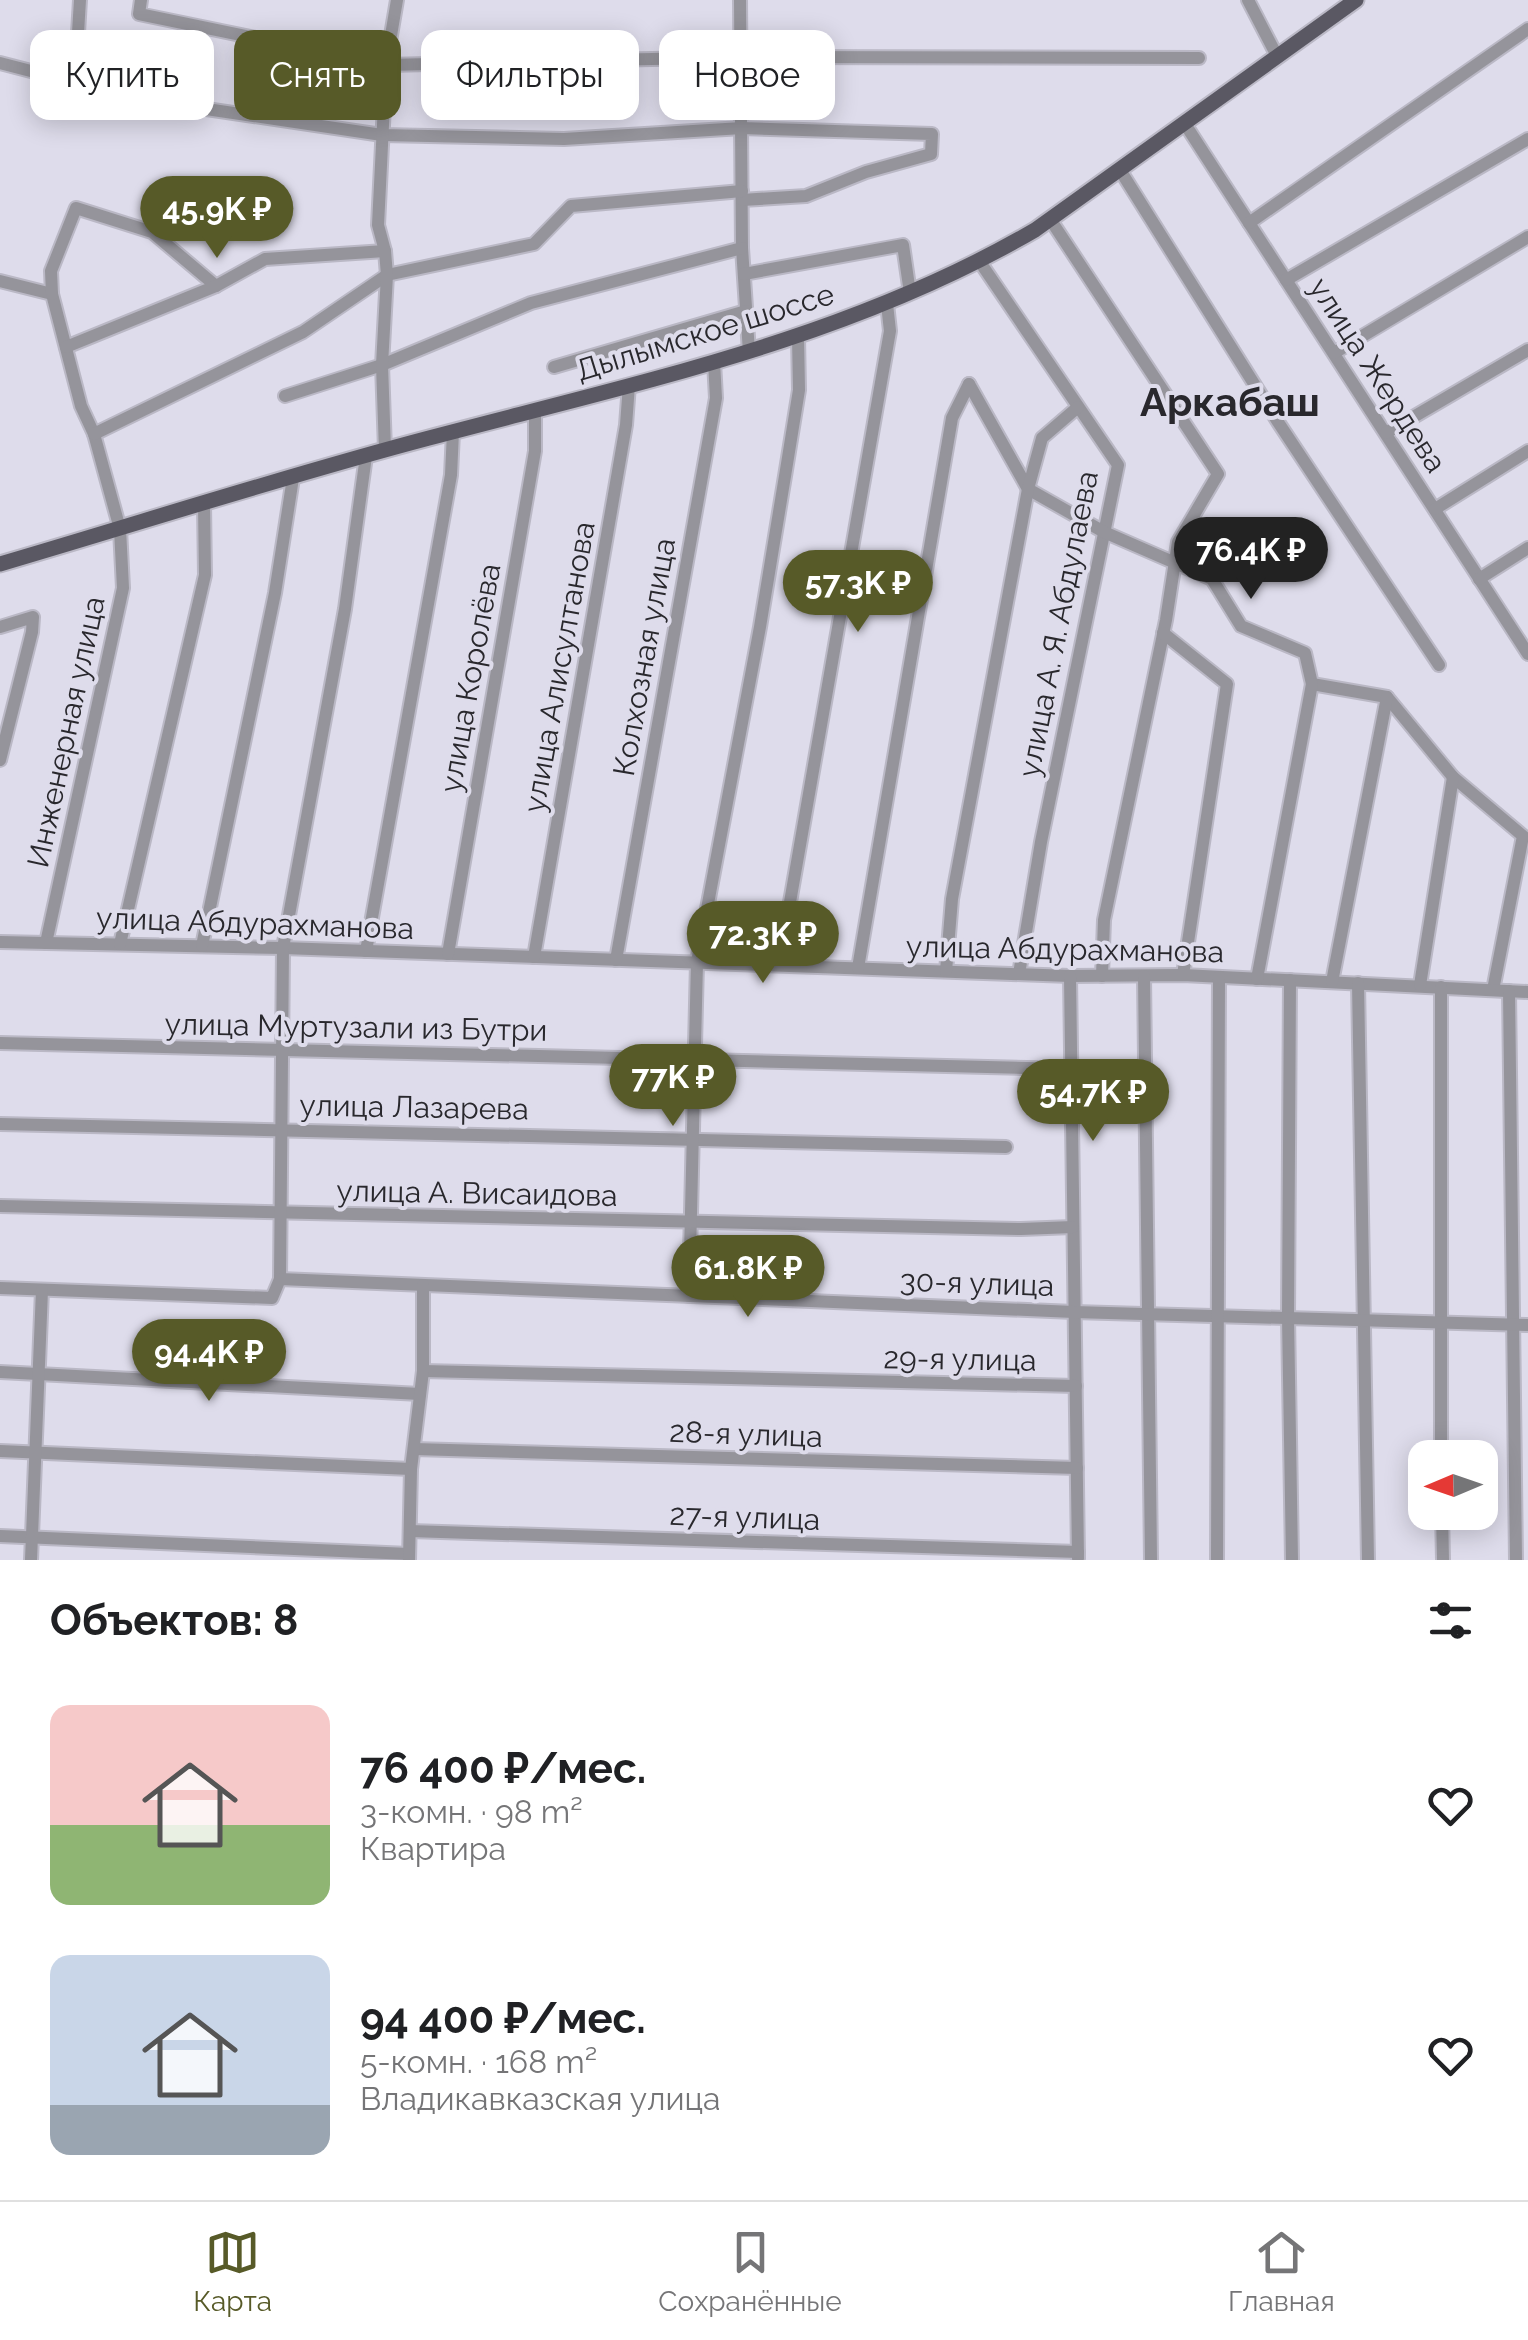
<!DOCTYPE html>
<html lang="ru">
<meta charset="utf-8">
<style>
:root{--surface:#fff;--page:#f2f2f2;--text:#202124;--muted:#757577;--line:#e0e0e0;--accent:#575a28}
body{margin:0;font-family:Raleway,sans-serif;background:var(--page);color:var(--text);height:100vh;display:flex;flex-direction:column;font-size:38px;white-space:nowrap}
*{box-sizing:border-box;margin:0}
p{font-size:32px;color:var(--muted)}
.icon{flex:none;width:55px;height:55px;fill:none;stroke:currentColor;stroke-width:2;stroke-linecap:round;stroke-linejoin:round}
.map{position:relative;height:1560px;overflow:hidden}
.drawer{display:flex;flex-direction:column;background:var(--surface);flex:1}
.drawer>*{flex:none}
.guide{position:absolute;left:30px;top:30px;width:1000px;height:90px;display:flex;gap:20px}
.needle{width:65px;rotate:268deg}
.buttons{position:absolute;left:1408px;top:1440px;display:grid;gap:20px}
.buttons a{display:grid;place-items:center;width:90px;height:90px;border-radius:20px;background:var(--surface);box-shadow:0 5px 25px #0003;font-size:50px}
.price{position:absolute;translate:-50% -85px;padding:0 22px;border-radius:35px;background:var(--accent);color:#fff;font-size:32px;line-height:65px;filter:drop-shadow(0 2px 5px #0008)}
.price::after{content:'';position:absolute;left:50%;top:60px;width:30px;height:22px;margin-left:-15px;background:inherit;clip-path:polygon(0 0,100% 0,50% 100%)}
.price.current{background:#222;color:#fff}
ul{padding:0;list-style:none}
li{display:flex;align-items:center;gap:30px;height:250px;padding:0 50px}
li span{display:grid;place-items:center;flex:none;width:280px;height:200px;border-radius:20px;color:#555}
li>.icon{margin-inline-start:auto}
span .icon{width:120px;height:120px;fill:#fffc;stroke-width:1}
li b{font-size:42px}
h2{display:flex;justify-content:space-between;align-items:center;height:120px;padding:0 50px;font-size:42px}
.tag{padding:0 35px;border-radius:20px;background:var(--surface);box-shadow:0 5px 25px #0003;font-size:35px;line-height:90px}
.tag.current{background:var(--accent);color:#fff}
.tab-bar{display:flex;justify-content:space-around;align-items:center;height:140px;border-top:2px solid var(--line);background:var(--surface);font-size:28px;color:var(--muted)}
.tab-bar a{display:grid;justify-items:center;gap:5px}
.tab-bar .current{color:var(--accent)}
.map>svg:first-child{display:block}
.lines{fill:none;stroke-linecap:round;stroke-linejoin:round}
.minor-casing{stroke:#bab8c5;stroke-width:16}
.major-casing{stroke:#bab8c5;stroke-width:19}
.minor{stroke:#95949b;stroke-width:12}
.major{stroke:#5a5863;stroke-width:15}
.labels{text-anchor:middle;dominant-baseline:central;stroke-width:8;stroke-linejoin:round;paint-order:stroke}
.street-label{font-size:30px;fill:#29282d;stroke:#dedceb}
.district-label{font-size:40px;font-weight:bold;fill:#29282d;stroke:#dedceb}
</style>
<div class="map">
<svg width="1528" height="1560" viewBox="0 0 1528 1560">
<rect width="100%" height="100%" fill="#dedceb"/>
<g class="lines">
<g class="minor-casing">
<g id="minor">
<path d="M141,0L139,14L386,65L741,57L1199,58"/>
<path d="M740,0L742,248L749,352"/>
<path d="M1248,0L1277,56"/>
<path d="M0,63L139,99L382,135L564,139L742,128L932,134L931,154L866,172L806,196L742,200"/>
<path d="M75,82L80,0"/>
<path d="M1185,124L1528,654"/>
<path d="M1120,170L1278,422L1439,665"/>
<path d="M1050,219L1218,474L1178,542L1166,620L1104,920L1102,976"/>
<path d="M1249,223L1528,29"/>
<path d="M980,262L1118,465L1041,842L1019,974"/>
<path d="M744,274L903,245L910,293"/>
<path d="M1286,280L1528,139"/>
<path d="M0,281L52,294L81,406L94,434L120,529L123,588L46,943"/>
<path d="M52,294L51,271L76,208L152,232L216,286"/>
<path d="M66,347L216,286L265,259L385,251"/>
<path d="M1334,353L1528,237"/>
<path d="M554,367L746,311"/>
<path d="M969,384L1028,489L1104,532L1212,579L1241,626L1305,653L1312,684L1387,697L1453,777L1523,836L1493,990"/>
<path d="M285,396L382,365L531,303L742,248"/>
<path d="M1386,433L1528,350"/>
<path d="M94,434L303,332L387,275L534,244L571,206L742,191"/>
<path d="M385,450L382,365L387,275L385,251L378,225L386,65L397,0"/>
<path d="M1435,509L1528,451"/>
<path d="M1479,579L1528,548"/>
<path d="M0,627L33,617L32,632L0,760"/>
<path d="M1163,633L1227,684L1183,975"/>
<path d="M0,942L283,948L1070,976L1183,975L1528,992"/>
<path d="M120,944L205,575L204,504"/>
<path d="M202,946L275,593L293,478"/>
<path d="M366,951L451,475L453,432"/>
<path d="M448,954L535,451V410"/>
<path d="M534,957L626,425L629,385"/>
<path d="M616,960L716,398L714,362"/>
<path d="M779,965L890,331L887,304"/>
<path d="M858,968L952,418L969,384"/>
<path d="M946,971L952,899L1028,489L1042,438L1078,407"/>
<path d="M1070,976L1078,1558"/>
<path d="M1144,976L1151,1560"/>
<path d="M1257,979L1312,684"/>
<path d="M1290,980L1288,1317L1292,1560"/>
<path d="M1332,982L1387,697"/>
<path d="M1358,983L1368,1560"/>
<path d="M1420,985L1453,777"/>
<path d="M1441,987V1458"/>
<path d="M1509,991L1516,1560"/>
<path d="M0,1043L1070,1069"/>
<path d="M0,1124L1006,1147"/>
<path d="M0,1206L1021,1229L1073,1227"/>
<path d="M280,1279L283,948L345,609L366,456"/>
<path d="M0,1288L272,1298L280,1279L1074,1312L1528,1325"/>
<path d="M689,1296L697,962L760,627L786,470L799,390L798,337"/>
<path d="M423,1371L1076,1386"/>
<path d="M0,1372L420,1394"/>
<path d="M414,1449L1077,1468"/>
<path d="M0,1451L411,1469"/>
<path d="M1442,1512L1443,1560"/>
<path d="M410,1531L1078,1552"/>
<path d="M0,1536L409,1554"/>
<path d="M31,1560L42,1290"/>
<path d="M409,1560L411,1469L423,1371V1285"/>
<path d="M1217,1560L1219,977"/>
</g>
</g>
<g class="major-casing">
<path id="major" d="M0,564C143,522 285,476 429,438C636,383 848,339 1035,230L1356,0"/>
</g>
<use href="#minor" class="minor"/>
<use href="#major" class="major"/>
</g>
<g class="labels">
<g class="street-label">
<text transform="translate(705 332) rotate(-17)">Дылымское шоссе</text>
<text transform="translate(1378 375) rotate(57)">улица Жердева</text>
<text transform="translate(1058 624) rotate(-79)">улица А. Я. Абдулаева</text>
<text transform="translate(644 657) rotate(-80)">Колхозная улица</text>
<text transform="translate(559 667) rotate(-80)">улица Алисултанова</text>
<text transform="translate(470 678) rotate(-80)">улица Королёва</text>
<text transform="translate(66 732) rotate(-78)">Инженерная улица</text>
<text transform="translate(255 923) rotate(2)">улица Абдурахманова</text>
<text transform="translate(1065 949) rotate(1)">улица Абдурахманова</text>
<text transform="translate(356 1027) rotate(1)">улица Муртузали из Бутри</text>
<text transform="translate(414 1107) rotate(1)">улица Лазарева</text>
<text transform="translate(477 1193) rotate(1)">улица А. Висаидова</text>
<text transform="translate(977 1283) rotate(2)">30-я улица</text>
<text transform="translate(960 1359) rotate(1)">29-я улица</text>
<text transform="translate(746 1434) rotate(2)">28-я улица</text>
<text transform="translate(745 1517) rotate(2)">27-я улица</text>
</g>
<g class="district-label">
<text x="1230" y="401">Аркабаш</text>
</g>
</g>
</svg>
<div class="buttons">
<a><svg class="needle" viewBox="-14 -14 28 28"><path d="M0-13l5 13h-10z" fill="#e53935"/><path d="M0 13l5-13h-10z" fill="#757577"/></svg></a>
</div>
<b class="price" style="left:217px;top:261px">45.9K ₽</b>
<b class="price current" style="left:1251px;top:602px">76.4K ₽</b>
<b class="price" style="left:858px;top:635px">57.3K ₽</b>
<b class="price" style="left:763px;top:986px">72.3K ₽</b>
<b class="price" style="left:673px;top:1129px">77K ₽</b>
<b class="price" style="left:1093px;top:1144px">54.7K ₽</b>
<b class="price" style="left:748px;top:1320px">61.8K ₽</b>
<b class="price" style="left:209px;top:1404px">94.4K ₽</b>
<div class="guide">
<a class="tag">Купить</a>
<a class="tag current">Снять</a>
<a class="tag">Фильтры</a>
<a class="tag">Новое</a>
</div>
</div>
<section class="drawer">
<h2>Объектов: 8<svg class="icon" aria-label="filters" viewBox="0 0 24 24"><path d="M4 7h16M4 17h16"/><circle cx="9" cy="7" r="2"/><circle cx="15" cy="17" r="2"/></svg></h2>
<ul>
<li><span style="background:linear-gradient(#f6c9c9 60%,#8fb573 0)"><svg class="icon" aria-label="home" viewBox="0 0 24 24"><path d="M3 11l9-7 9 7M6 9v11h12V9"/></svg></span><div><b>76 400 ₽/мес.</b><p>3-комн. · 98 m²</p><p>Квартира</p></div><svg class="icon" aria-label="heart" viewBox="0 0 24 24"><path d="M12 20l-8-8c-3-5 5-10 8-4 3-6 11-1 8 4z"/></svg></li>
<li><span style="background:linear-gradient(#c9d6e8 75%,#9aa5b1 0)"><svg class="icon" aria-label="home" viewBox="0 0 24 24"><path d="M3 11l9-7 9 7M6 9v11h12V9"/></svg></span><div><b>94 400 ₽/мес.</b><p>5-комн. · 168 m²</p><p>Владикавказская улица</p></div><svg class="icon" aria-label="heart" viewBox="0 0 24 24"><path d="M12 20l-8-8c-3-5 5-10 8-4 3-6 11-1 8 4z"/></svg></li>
</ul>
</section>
<nav class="tab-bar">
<a class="current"><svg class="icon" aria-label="map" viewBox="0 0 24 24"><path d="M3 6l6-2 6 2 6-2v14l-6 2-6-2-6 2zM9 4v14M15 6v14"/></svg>Карта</a>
<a><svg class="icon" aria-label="saved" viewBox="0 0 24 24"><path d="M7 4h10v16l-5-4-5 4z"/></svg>Сохранённые</a>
<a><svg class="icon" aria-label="home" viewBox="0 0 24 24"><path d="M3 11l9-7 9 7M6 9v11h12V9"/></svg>Главная</a>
</nav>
